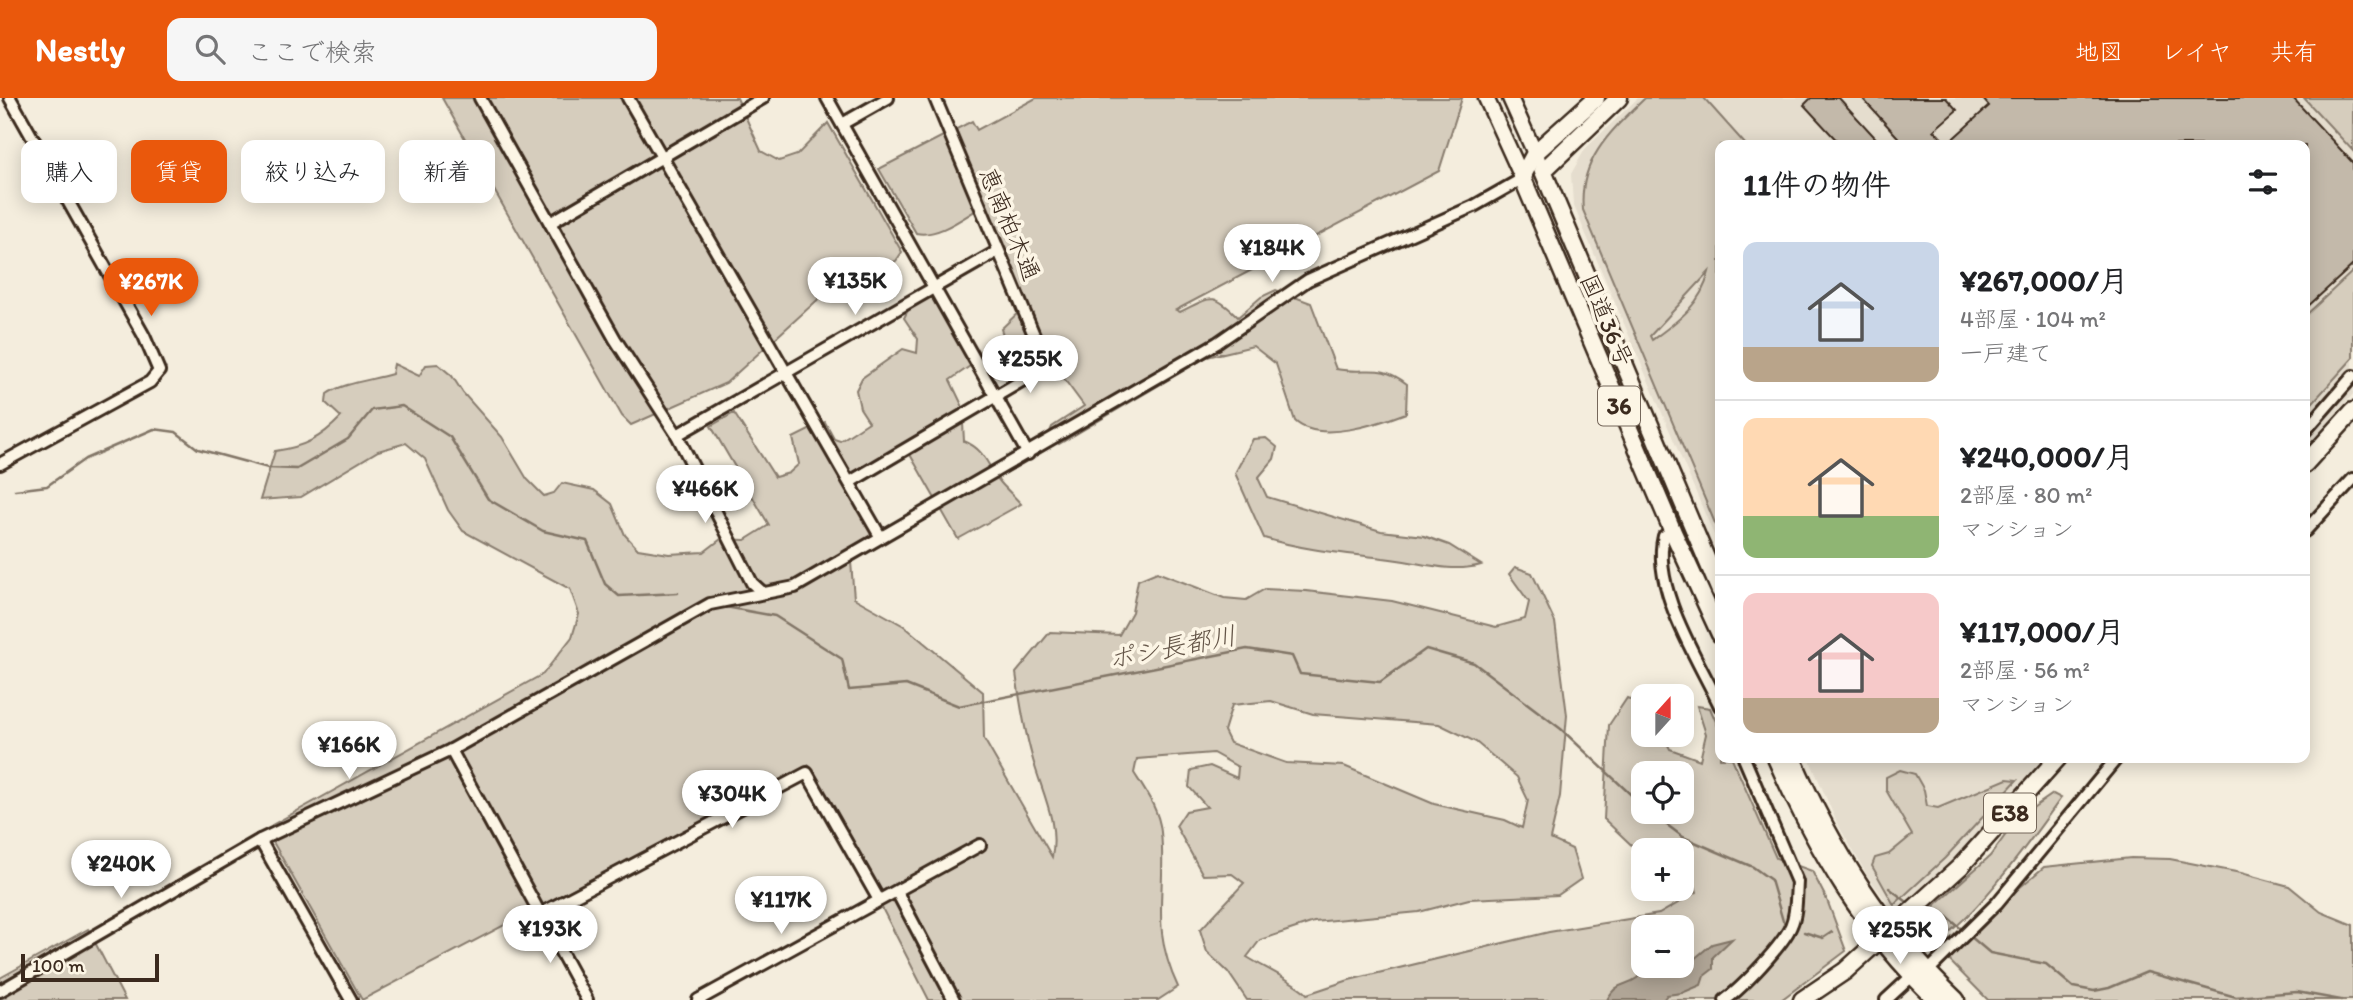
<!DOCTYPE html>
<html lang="ja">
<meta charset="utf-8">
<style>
:root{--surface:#fff;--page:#f6f6f6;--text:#202124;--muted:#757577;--line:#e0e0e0;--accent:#ea580c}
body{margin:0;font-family:Itim,"Klee One",sans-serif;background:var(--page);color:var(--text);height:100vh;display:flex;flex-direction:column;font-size:26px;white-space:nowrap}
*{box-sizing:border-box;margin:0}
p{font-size:23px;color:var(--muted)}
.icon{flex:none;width:38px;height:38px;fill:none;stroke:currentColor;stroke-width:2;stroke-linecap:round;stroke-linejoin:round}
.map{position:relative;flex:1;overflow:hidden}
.drawer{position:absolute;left:1715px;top:42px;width:595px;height:623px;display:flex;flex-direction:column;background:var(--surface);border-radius:14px;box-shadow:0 4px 18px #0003}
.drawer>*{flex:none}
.hud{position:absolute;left:21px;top:42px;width:665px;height:63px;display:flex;gap:14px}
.needle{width:46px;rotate:21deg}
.controls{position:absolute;left:1631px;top:586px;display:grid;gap:14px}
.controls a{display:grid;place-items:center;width:63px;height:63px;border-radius:14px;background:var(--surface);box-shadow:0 4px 18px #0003;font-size:35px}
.scale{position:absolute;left:21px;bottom:18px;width:138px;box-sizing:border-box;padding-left:7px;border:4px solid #3b2a1e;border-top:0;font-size:19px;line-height:24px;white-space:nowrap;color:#3b2a1e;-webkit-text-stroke:5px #fcf5e5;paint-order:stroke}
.price{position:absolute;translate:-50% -60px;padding:0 16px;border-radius:24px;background:#fff;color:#222;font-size:23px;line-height:46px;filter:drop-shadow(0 2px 4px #0008)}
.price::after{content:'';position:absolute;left:50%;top:42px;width:21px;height:16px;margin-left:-10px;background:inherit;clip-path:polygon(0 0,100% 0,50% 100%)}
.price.active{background:var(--accent);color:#fff}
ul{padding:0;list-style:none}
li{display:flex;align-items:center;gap:21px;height:175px;padding:0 28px}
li+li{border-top:2px solid var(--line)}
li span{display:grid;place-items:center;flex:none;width:196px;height:140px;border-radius:14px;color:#555}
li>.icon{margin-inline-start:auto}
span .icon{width:84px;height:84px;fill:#fffc;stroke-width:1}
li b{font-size:30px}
h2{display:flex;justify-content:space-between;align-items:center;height:84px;padding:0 28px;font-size:30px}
.chip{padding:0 24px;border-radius:14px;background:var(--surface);box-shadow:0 4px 18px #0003;font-size:24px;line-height:63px}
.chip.active{background:var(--accent);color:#fff}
header{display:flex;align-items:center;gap:42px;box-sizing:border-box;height:98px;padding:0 35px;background:var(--accent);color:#fff}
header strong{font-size:33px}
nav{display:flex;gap:38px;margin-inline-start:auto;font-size:24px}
.search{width:490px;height:63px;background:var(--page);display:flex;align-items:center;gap:18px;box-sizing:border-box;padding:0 24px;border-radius:14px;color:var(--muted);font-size:26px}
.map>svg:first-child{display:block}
.built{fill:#e5ddce}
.green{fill:#d6cdbd;stroke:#887c6e;stroke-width:2;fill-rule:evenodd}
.water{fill:#b0a596;stroke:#817466;stroke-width:2}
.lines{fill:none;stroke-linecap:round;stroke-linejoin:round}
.stream{stroke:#817466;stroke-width:2.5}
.building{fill:#c3b9aa;stroke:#3b2a1e;stroke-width:2}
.minor-casing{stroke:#3b2a1e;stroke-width:16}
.major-casing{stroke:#3b2a1e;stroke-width:19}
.highway-casing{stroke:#3b2a1e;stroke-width:21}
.minor{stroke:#fcf5e5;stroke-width:10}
.major{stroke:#fcf5e5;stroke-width:14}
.highway{stroke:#fcf5e5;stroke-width:16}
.highway-bridge-casing{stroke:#3b2a1e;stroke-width:21;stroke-linecap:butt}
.highway-bridge{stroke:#fcf5e5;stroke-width:16}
.labels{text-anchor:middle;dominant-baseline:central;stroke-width:7;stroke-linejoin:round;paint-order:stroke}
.shield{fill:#fcf5e5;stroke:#75675a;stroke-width:2}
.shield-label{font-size:23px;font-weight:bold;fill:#3b2a1e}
.street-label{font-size:24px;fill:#3b2a1e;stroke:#fcf5e5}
.water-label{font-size:26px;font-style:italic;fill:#645548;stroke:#fcf5e5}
</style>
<header>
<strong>Nestly</strong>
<div class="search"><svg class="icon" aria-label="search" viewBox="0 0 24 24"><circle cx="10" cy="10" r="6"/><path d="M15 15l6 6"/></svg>ここで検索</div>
<nav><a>地図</a><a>レイヤ</a><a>共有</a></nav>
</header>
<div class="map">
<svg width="2353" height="902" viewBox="0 0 2353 902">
<rect width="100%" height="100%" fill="#f4eddd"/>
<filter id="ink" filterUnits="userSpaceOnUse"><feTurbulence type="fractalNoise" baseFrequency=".0143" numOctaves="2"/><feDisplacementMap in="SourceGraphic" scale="14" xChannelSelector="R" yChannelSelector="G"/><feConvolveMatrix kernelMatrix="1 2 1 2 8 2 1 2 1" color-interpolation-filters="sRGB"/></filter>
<g filter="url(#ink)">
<g class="built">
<path d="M1638,0H2353V296L2305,351V47H1720V451L1573,106L1571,76L1585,51Z"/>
<path d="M1809,660H2043L1954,761L1897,818L1867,777L1837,725Z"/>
</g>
<g class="green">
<path d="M442,0H737L761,53L779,63L797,57L828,25L902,154L896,163L836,185L726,285L631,327L622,318Z"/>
<path d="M1036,0H1462L1439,73L1176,212L1180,214C1211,199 1212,193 1238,219L1261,199L1276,192L1311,205L1336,271C1369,277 1378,264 1407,286L1406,315C1380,325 1319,346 1295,323L1276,266L1253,248L1207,259L1059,346L1049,336L1052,329L1084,308L1053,266L1010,281L998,274L1003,237L1001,231L1026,207L983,108C964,119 938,140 916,135L879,71L972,23L977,32Z"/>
<path d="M1645,0H1704L1746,47H1720V437L1583,112C1578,62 1612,32 1645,0ZM1709,174C1701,207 1678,223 1652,242L1650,238Z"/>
<path d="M2304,0H2353V53Z"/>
<path d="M2353,173V260L2305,313V218Z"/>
<path d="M933,197L973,266L950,282L962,307L964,343C986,352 987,368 1001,385C1007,392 1015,399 1021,406L958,441L904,346L844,382L874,435L870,449L851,464L854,500L904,528L983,594L984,641L1052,759C1059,725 1042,694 1033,662C1025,634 1020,605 1016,575L1050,534L1119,537L1132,514L1138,482L1157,474L1224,500L1246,502L1265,491L1306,493L1392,503L1496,529L1525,521L1529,504L1509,476L1515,469L1532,475L1555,524L1567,617L1560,698L1550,741L1572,751L1581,781L1558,797L1469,801L1419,814L1314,824L1260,842L1247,859C1261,868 1299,886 1307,896L1349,882L1549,834L1659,816L1697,794L1693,779L1682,774V752H1643V758L1604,721L1609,627L1627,600L1643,606V637H1663L1670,651L1700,662L1706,636L1697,608L1710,610L1720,633V660H1732L1776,760L1812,773L1827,802L1846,853L1781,902H1247L1228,874L1207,854L1200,832L1244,785L1232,776L1203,777L1176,728L1186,713L1207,709L1189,689L1191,672L1210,668L1237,680L1238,669L1213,655L1137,661L1134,675C1146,694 1159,712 1161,734C1167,796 1149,827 1178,889L1158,902H929L809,667L362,902L273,744L272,727L543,576L572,539L579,516L570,491L463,433L448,412L425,361L406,345L378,353L301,399L260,402L275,353C304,349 321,340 341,319L326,305L327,296C343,285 372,282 392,276L394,266L419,278L426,267L438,266L452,278L463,295L502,339L527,381L544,398L554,395L562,385L594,392L612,406L625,437L638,451L669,456L704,454L721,441L745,442L769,427L711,328L734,315L775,379L789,375L799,366L793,340L825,324L834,341L840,343L869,324L860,310L856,292L862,280L903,251L917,255L918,241L904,220L909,210ZM1271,603L1313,616L1439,626L1476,644L1517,679L1528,702L1522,730L1505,722L1434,706L1344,668L1286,665L1230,645L1224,633L1232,607ZM1643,676H1682V714H1643ZM1643,830H1682V868H1643Z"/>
<path d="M1266,340L1277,349L1274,361L1258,380L1267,399L1381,433L1424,438L1449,447L1481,467C1449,476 1416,463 1383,460C1342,455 1304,452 1264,440L1235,375L1253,341Z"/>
<path d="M1900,672L1915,676L1924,692L1927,708L1938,710L2007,681L2017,682L1945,760L1894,807L1872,768L1875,760L1889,756L1912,737L1886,692V679Z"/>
<path d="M2053,696L2061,700C2033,739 1969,830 1928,848L1914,826L1990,758L2018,720Z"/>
<path d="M2131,760L2170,761L2241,775L2289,788L2321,814L2353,827V902H1988L1942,855L2044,769Z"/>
<path d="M88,831L125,902H0V880Z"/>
</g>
<path class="water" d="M1732,841L1713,859V871L1704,878L1701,887L1682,895L1667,897L1663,902H1607C1617,883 1625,889 1637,880C1640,877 1642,873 1645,870L1652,876L1666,868L1687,867L1712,846Z"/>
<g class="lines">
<g class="stream">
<path d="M15,392L47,388L85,361L154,331L176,334L198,351L268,370L297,371L348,341L372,312L402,308L450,339L488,401L543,433L587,443L605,486L619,498L678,495"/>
<path d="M720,508L775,518L842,561L849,592L906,587L959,608L1247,551L1292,558L1300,576L1380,584L1426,551L1474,565L1561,631L1643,708"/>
<path d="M1650,714L1683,739L1753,769L1771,782L1783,823"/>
<path d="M1889,790L1911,807"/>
<path d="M1919,814L1923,817L1946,818L1965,834"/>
<path d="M1804,834L1823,840L1832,834"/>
<path d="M1970,838L1990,855L2046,866L2073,889L2094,893L2109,890L2147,874L2236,899L2297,894L2341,902"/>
</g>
</g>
<g class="building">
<path d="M1811,0H1839L1882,47H1841L1804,7Z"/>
<path d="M1862,0H1946L1957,12L1934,32L1947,46L1989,8L1982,0H2293L2353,65V167L2305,211V47H1905Z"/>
</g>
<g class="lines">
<g class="minor-casing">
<g id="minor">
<path d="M480,0L615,241L677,337L752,485L763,495"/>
<path d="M628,0L880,438"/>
<path d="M827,0L1028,356"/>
<path d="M842,26L888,0"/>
<path d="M550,125L763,0"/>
<path d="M2305,333L2353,278"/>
<path d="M677,337L998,153"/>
<path d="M0,366L150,284L159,273L144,238L10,0"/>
<path d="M850,384L1047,268L935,0"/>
<path d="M2305,433L2353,381"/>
<path d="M1673,434L1664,438C1651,490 1698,561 1720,608"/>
<path d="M451,652L587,902"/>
<path d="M260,742L351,902"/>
<path d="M897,794L954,902"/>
<path d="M540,816L807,675L879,802"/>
<path d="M0,893L260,742L451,652L710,506L795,489L1217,245L1308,182L1474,108L1527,78"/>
<path d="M698,902L980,747"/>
<path d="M1725,902C1742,890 1783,847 1791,828C1797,815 1796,798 1797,784L1744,660"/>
<path d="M1886,902L1912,878L1932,869L1997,805L2117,660"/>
</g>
</g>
<g class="major-casing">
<g id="major">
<path d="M1486,0L1522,79"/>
<path d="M1510,0L1538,62"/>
</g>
</g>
<g class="highway-casing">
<g id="highway">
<path d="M1596,0L1535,55L1522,79L1673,434L1720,536"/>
<path d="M1619,0L1543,73L1720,493"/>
<path d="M2305,366L2353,313"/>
<path d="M1776,660C1816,751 1864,833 1937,902"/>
<path d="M1792,660C1832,752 1883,833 1956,902"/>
<path d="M1960,769L2058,660"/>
<path d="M1802,902L1845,873"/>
</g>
</g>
<use href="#minor" class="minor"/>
<use href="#major" class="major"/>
<use href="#highway" class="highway"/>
<g class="highway-bridge-casing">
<path id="highway-bridge" d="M1845,873L1960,769"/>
</g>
<use href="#highway-bridge" class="highway-bridge"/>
</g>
</g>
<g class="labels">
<g class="shield">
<rect x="1598" y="288.5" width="42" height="39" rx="5"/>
<rect x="1984" y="695.5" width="52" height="39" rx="5"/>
</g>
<g class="shield-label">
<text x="1619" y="308">36</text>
<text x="2010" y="715">E38</text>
</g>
<g class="street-label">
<text transform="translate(1010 126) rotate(67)">恵南柏木通</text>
<text transform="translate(1607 222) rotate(67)">国道36号</text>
</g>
<g class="water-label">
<text transform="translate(1172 549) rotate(-11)">ポシ長都川</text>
</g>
</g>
</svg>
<div class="controls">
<a><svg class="needle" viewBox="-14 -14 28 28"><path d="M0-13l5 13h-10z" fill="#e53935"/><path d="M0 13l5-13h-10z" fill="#757577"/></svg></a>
<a><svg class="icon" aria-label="locate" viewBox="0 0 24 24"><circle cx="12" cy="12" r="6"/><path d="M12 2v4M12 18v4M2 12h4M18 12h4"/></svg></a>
<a>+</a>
<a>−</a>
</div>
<div class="scale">100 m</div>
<b class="price" style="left:1272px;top:186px">¥184K</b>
<b class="price" style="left:855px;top:219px">¥135K</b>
<b class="price active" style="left:151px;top:220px">¥267K</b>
<b class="price" style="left:1030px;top:297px">¥255K</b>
<b class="price" style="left:705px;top:427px">¥466K</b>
<b class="price" style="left:349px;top:683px">¥166K</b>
<b class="price" style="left:732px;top:732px">¥304K</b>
<b class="price" style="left:121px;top:802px">¥240K</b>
<b class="price" style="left:781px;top:838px">¥117K</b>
<b class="price" style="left:550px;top:867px">¥193K</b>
<b class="price" style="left:1900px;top:868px">¥255K</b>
<div class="hud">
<a class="chip">購入</a>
<a class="chip active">賃貸</a>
<a class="chip">絞り込み</a>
<a class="chip">新着</a>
</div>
<section class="drawer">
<h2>11件の物件<svg class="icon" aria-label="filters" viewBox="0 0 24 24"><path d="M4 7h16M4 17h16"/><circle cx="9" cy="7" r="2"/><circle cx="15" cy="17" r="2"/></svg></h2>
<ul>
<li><span style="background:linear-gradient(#c9d6e8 75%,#b9a48a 0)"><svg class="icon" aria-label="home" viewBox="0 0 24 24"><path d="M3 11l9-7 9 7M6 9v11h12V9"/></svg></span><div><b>¥267,000/月</b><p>4部屋 · 104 m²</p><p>一戸建て</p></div></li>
<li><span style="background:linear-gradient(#ffd9b3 70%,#8fb573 0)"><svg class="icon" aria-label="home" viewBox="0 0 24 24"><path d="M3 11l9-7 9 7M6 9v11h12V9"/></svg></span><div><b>¥240,000/月</b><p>2部屋 · 80 m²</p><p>マンション</p></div></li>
<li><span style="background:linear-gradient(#f6c9c9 75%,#b9a48a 0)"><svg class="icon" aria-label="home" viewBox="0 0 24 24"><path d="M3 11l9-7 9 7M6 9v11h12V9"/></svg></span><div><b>¥117,000/月</b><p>2部屋 · 56 m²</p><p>マンション</p></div></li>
</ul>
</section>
</div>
